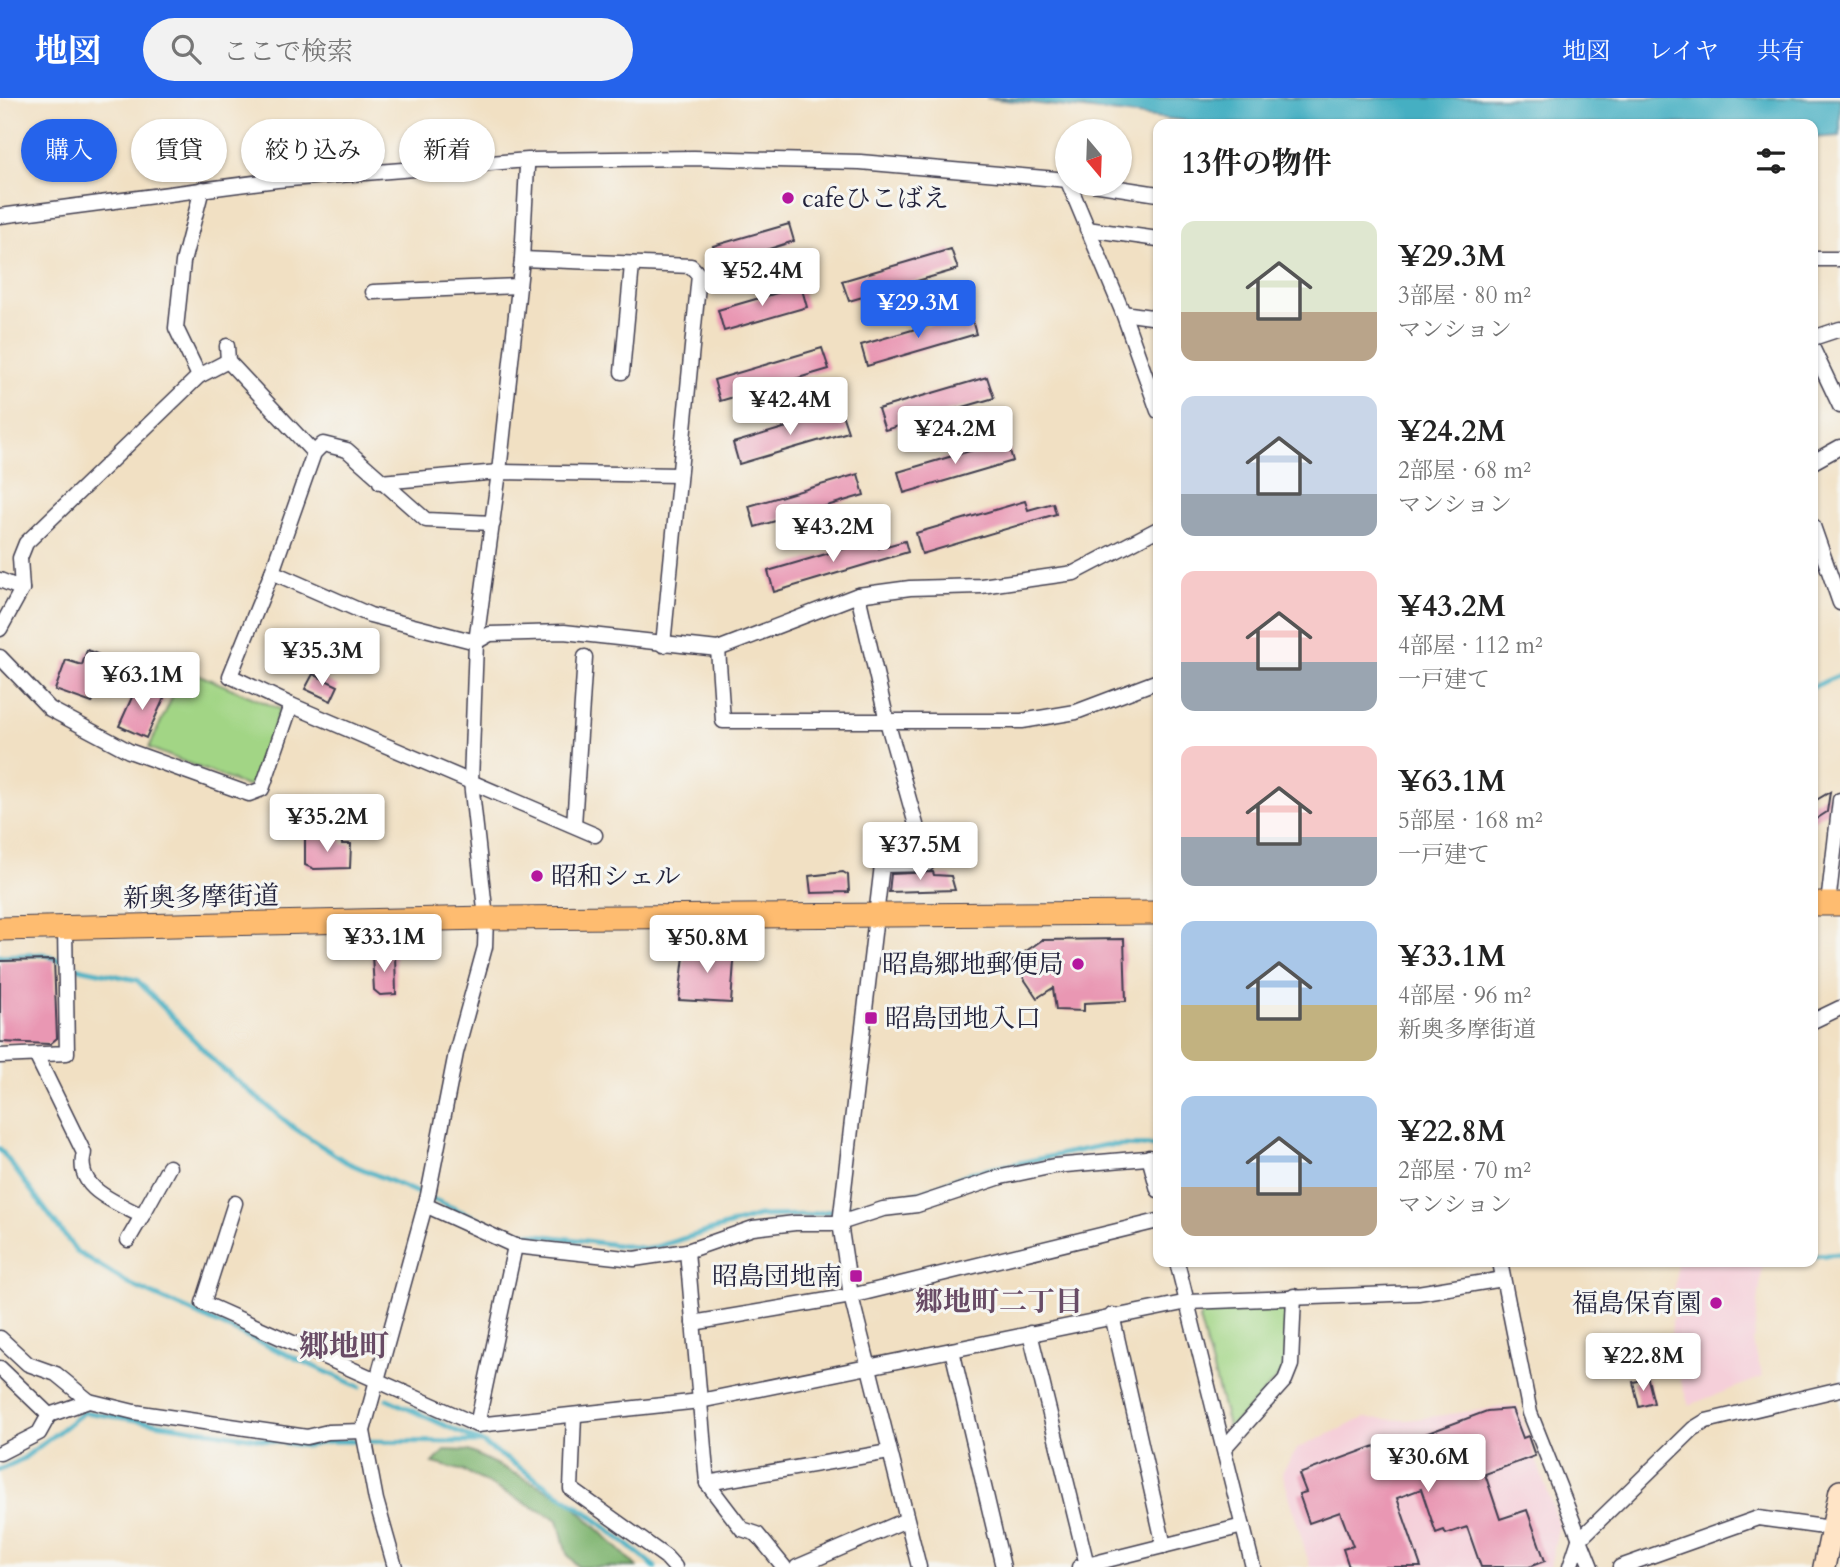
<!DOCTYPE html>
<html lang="ja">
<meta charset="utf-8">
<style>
:root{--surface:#fff;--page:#f2f2f2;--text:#222;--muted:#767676;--accent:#2563eb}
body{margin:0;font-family:Cardo,"Noto Serif JP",serif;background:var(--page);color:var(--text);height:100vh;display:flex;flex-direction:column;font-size:26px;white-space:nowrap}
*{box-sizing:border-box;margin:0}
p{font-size:23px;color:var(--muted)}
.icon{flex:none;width:38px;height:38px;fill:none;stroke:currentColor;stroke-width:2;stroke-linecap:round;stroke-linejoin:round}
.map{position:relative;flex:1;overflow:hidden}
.side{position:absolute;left:1153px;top:21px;width:665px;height:1148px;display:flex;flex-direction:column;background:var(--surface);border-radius:14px;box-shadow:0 2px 5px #0004}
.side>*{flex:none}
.banner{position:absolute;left:21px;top:21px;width:665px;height:63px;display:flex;gap:14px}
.needle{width:46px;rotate:161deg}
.fabs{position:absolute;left:1055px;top:21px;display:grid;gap:14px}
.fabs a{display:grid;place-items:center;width:77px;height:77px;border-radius:50%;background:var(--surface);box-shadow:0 2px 5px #0004;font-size:35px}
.price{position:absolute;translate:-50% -60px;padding:0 16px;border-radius:7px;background:#fff;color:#222;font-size:23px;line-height:46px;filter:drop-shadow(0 2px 4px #0008)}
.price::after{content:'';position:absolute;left:50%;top:42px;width:21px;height:16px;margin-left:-10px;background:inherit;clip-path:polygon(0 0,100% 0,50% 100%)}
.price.current{background:var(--accent);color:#fff}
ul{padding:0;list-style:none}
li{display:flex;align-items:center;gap:21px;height:175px;padding:0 28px}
li span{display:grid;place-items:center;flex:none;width:196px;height:140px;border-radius:14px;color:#555}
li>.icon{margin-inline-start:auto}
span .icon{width:84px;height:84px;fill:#fffc;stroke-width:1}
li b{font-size:30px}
h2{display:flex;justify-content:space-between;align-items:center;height:84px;padding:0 28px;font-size:30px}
.tag{padding:0 24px;border-radius:32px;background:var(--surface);box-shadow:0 2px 5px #0004;font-size:24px;line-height:63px}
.tag.current{background:var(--accent);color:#fff}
header{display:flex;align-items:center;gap:42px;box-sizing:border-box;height:98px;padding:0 35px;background:var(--accent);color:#fff}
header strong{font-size:33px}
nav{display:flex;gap:38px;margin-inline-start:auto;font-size:24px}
.search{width:490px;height:63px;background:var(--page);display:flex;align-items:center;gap:18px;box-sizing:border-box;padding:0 24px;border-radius:38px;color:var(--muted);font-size:26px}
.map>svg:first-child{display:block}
.built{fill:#f5cfd9}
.green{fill:#a2d585;stroke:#627c60;stroke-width:2}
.forest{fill:#81b672;stroke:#526c56;stroke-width:2}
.water{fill:#44afc2;stroke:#33687e;stroke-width:2}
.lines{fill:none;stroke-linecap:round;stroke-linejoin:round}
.stream{stroke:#44afc2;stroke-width:5}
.building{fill:#e997b3}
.minor-casing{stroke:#413e4f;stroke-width:17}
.secondary-casing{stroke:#413e4f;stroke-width:24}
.primary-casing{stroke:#413e4f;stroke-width:25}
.minor{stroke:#fff;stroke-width:14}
.secondary{stroke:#ffe4c6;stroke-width:21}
.primary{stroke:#febc70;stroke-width:23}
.poi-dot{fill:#b5179e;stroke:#f6f6f2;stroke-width:2.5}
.labels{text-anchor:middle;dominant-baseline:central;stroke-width:6;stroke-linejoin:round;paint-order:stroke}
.poi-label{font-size:26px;fill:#22223b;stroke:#f6f6f2;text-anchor:start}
.street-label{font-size:26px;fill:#22223b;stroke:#f6f6f2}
.neighbourhood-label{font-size:28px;font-weight:bold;fill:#684b65;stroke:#f6f6f2}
.quarter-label{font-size:30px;font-weight:bold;fill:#684b65;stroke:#f6f6f2}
</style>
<header>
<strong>地図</strong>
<div class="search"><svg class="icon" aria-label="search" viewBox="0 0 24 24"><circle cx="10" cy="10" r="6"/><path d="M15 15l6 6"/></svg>ここで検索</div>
<nav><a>地図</a><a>レイヤ</a><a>共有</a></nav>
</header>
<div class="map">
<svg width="1840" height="1469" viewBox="0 0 1840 1469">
<rect width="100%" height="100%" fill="#f6f6f2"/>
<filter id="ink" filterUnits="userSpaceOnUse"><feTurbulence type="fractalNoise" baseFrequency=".0143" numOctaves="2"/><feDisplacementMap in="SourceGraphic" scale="14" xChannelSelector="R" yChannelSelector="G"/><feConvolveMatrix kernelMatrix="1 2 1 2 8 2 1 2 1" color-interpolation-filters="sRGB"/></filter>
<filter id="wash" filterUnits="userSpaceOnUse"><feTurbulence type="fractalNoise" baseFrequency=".00686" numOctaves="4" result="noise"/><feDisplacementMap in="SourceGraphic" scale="28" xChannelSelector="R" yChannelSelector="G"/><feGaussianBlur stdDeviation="1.57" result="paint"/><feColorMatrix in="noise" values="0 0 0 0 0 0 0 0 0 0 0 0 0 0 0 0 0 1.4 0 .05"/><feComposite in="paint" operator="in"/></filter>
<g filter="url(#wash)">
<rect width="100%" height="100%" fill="#f1e0c3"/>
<g class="built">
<path d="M1677,1164H1763L1753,1245L1763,1279L1689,1307L1670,1250Z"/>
<path d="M1517,1307L1559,1426L1550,1469H1310L1282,1374L1298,1350L1364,1320L1407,1322Z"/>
</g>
<g class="green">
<path d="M185,571L280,611L255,685L246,688L149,650Z"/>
<path d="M1286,1207V1265L1279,1278L1229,1331L1199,1221L1205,1211Z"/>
</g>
<path class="forest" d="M445,1352L469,1353L568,1402L637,1469H578L567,1456L558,1422L464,1373L433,1365Z"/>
<path class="water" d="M986,0H1840V38L1813,40V26H1216Z"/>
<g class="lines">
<g class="stream">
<path d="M1813,589L1840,577"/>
<path d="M0,858L44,856L79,870L137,882L218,967L294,1030L346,1064L507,1133L649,1151L759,1118L809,1117L915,1097L970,1075L1106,1047L1158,1048"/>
<path d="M0,1051L77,1154L129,1186L360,1289"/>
<path d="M1813,1158L1840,1156"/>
<path d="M387,1301L481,1344L589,1416L655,1469"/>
<path d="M0,1372L24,1360L84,1314L306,1348L331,1343L481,1344"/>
</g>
</g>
<g id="blocks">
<g class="building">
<path d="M789,126L794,143L719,167L713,148Z"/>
<path d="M951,151L958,171L849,203L842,183Z"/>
<path d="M801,188L807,209L724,233L718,212Z"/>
<path d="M970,215L976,236L867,268L861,247Z"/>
<path d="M822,250L829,271L720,303L714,282Z"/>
<path d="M987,279L994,300L885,332L878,311Z"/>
<path d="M841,313L848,334L739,366L733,345Z"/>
<path d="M1007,342L1013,363L904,395L898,374Z"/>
<path d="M858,376L864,397L755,429L749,408Z"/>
<path d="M1025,403L1028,412L1053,405L1056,416L922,456L916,435Z"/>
<path d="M877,441L879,450L905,443L908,454L774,494L768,473Z"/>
<path d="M87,552L100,557L94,575L101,579L92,605L55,592L66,562L82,567Z"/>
<path d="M313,576L338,588L331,603L305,591Z"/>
<path d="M137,588L164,600L146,640L119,628Z"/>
<path d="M1830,694L1827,714L1813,723V704Z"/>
<path d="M305,740H341L342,746H351L350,770L314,771L305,767Z"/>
<path d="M843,774L848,777L849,794L811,795L809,778Z"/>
<path d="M933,774L934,777L951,778L955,792L889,794L891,776Z"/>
<path d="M1124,841L1126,903L1084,905V913L1056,912L1053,890L1037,900L1012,863L1042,842Z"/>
<path d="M701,847V852L735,850L731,905L679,902L685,849Z"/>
<path d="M372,856H395L396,896L380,897L374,892Z"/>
<path d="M54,862L57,940L50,946L0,944V863Z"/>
<path d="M1648,1281L1654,1305L1639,1309L1633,1284Z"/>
<path d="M1512,1311L1523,1340L1528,1338L1535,1358L1485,1376L1500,1421L1527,1412L1545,1463L1529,1469H1481L1467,1429L1446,1436L1444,1432L1436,1435L1421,1391L1397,1400L1421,1469H1349L1343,1451L1353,1448L1340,1414L1309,1425L1299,1396L1306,1394L1299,1376L1375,1348L1377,1354L1487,1313Z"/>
</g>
</g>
</g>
<g filter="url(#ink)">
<use href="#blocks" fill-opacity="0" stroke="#413e4f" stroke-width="2"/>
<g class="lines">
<g class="minor-casing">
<g id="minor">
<path d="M1069,86L1123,215L1158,313"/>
<path d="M1093,86L1158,96"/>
<path d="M0,118L277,82L528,62L694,60L860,64L1068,82"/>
<path d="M1087,131L1158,141"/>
<path d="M522,161L691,168L699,177L663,547"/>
<path d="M1813,161H1840"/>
<path d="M373,194L519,188"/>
<path d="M1123,215L1158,220"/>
<path d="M1813,240L1840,231"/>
<path d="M227,248L228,263L314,355"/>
<path d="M1813,251L1840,308"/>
<path d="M622,274L632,167"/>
<path d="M199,278L176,230L183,164L202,91"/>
<path d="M1813,364L1840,349"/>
<path d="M380,384L499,374L679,377"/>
<path d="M493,425L426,422L347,352L323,346L314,355L272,474L370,517L476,544L490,536L564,534L718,551L858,497L910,490L981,488L1074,475L1158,431"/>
<path d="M1813,428L1840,505"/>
<path d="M272,474L230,578L291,607"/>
<path d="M0,482L22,491L20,460L26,445L199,278L228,263"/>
<path d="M858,497L887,623L927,766L882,767L840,1125L851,1198L919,1469"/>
<path d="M0,531L22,491"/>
<path d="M718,551L723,623H1022L1076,614L1158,583"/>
<path d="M0,559L50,611L129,653L249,696L262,691L291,607L595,737"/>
<path d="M574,727L585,559"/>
<path d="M1828,806L1840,702"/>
<path d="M1813,923L1840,910"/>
<path d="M36,957L84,1055C74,1091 116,1104 142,1118L169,1069"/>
<path d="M0,958L67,955L65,830"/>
<path d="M1149,1059L1158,1092"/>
<path d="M235,1105L203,1205L477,1327L700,1303L1188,1204L1418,1195L1503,1181"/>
<path d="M425,1107L515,1148L634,1161L687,1153L753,1130L795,1125H840L883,1111L917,1107L1001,1079L1054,1068L1158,1059"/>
<path d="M128,1142L142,1118"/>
<path d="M687,1153L707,1385L742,1431L757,1436L784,1469"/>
<path d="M1177,1164L1253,1469"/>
<path d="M1500,1164L1530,1315L1591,1469"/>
<path d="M1112,1217L1164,1448"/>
<path d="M693,1225L851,1198L1158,1123"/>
<path d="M1030,1235L1087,1467"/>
<path d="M0,1240L28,1266L56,1276L89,1303"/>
<path d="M952,1252L1003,1469"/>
<path d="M0,1270L49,1317L39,1335L0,1355"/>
<path d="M49,1317L89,1303L134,1314L307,1339L328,1334L363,1333"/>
<path d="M574,1317L571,1391L666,1459L675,1469"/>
<path d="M477,1327L515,1148"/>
<path d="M1225,1349L1285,1282L1291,1267L1294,1198"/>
<path d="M707,1385L889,1354"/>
<path d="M395,1469L376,1402L363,1333L428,1097L456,955L485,849L486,820L471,684L476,544L499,374L522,161L527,69"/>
<path d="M797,1469L906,1422"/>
<path d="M1079,1469L1243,1428"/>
<path d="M1570,1469L1579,1442L1693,1331L1706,1323L1840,1291"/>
<path d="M1620,1469L1758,1420L1831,1430"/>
</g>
</g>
<g class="secondary-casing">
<path id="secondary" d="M1824,1469L1840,1393"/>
</g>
<g class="primary-casing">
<g id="primary">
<path d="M1813,806H1840"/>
<path d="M0,831L486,820L1158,815"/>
</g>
</g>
<use href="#minor" class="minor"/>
<use href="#secondary" class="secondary"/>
<use href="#primary" class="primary"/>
</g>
</g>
<g class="poi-dot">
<circle cx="788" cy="100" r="7"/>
<circle cx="537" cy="778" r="7"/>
<circle cx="1078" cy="866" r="7"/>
<rect x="864" y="913" width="14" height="14" rx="3.5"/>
<rect x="849" y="1171" width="14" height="14" rx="3.5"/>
<circle cx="1716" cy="1205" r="7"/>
</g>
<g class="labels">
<g class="poi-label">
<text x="802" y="100">cafeひこばえ</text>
<text x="551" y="778">昭和シェル</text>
<text x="1064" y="866" text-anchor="end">昭島郷地郵便局</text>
<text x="885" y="920">昭島団地入口</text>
<text x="842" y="1178" text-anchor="end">昭島団地南</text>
<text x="1702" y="1205" text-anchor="end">福島保育園</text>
</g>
<g class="street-label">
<text transform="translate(201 799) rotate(-1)">新奥多摩街道</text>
</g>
<g class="neighbourhood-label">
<text x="999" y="1204">郷地町二丁目</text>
</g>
<g class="quarter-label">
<text x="344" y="1248">郷地町</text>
</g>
</g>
</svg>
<div class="fabs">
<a><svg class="needle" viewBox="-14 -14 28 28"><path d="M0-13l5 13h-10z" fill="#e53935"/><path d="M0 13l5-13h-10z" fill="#767676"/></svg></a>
</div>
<b class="price" style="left:762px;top:210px">¥52.4M</b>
<b class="price current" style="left:918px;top:242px">¥29.3M</b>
<b class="price" style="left:790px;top:339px">¥42.4M</b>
<b class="price" style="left:955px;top:368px">¥24.2M</b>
<b class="price" style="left:833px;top:466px">¥43.2M</b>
<b class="price" style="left:322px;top:590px">¥35.3M</b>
<b class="price" style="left:142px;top:614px">¥63.1M</b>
<b class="price" style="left:327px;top:756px">¥35.2M</b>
<b class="price" style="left:920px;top:784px">¥37.5M</b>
<b class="price" style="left:384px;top:876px">¥33.1M</b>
<b class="price" style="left:707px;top:877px">¥50.8M</b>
<b class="price" style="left:1643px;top:1295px">¥22.8M</b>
<b class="price" style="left:1428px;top:1396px">¥30.6M</b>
<div class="banner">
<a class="tag current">購入</a>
<a class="tag">賃貸</a>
<a class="tag">絞り込み</a>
<a class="tag">新着</a>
</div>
<section class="side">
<h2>13件の物件<svg class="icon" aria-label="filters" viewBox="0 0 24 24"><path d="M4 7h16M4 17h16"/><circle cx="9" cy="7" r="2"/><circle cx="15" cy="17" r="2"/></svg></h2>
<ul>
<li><span style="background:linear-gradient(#dfe7d0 65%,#b9a48a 0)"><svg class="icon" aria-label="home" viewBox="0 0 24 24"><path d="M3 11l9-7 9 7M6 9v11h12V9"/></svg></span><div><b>¥29.3M</b><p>3部屋 · 80 m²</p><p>マンション</p></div></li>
<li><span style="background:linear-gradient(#c9d6e8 70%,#9aa5b1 0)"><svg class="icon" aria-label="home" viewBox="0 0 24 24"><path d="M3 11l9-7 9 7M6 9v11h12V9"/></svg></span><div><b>¥24.2M</b><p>2部屋 · 68 m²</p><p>マンション</p></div></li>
<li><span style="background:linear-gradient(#f6c9c9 65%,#9aa5b1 0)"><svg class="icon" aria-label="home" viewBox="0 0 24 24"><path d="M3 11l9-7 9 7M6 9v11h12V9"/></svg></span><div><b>¥43.2M</b><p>4部屋 · 112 m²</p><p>一戸建て</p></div></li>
<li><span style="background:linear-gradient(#f6c9c9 65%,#9aa5b1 0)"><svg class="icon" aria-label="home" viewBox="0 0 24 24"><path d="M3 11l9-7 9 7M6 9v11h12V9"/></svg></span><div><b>¥63.1M</b><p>5部屋 · 168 m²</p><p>一戸建て</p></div></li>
<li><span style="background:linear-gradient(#a9c7e8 60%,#c2b280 0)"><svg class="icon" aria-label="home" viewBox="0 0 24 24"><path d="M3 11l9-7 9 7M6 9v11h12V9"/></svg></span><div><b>¥33.1M</b><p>4部屋 · 96 m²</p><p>新奥多摩街道</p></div></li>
<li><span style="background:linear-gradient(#a9c7e8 65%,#b9a48a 0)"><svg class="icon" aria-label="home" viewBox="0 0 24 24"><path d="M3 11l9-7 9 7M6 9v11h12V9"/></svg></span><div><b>¥22.8M</b><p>2部屋 · 70 m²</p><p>マンション</p></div></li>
</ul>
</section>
</div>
